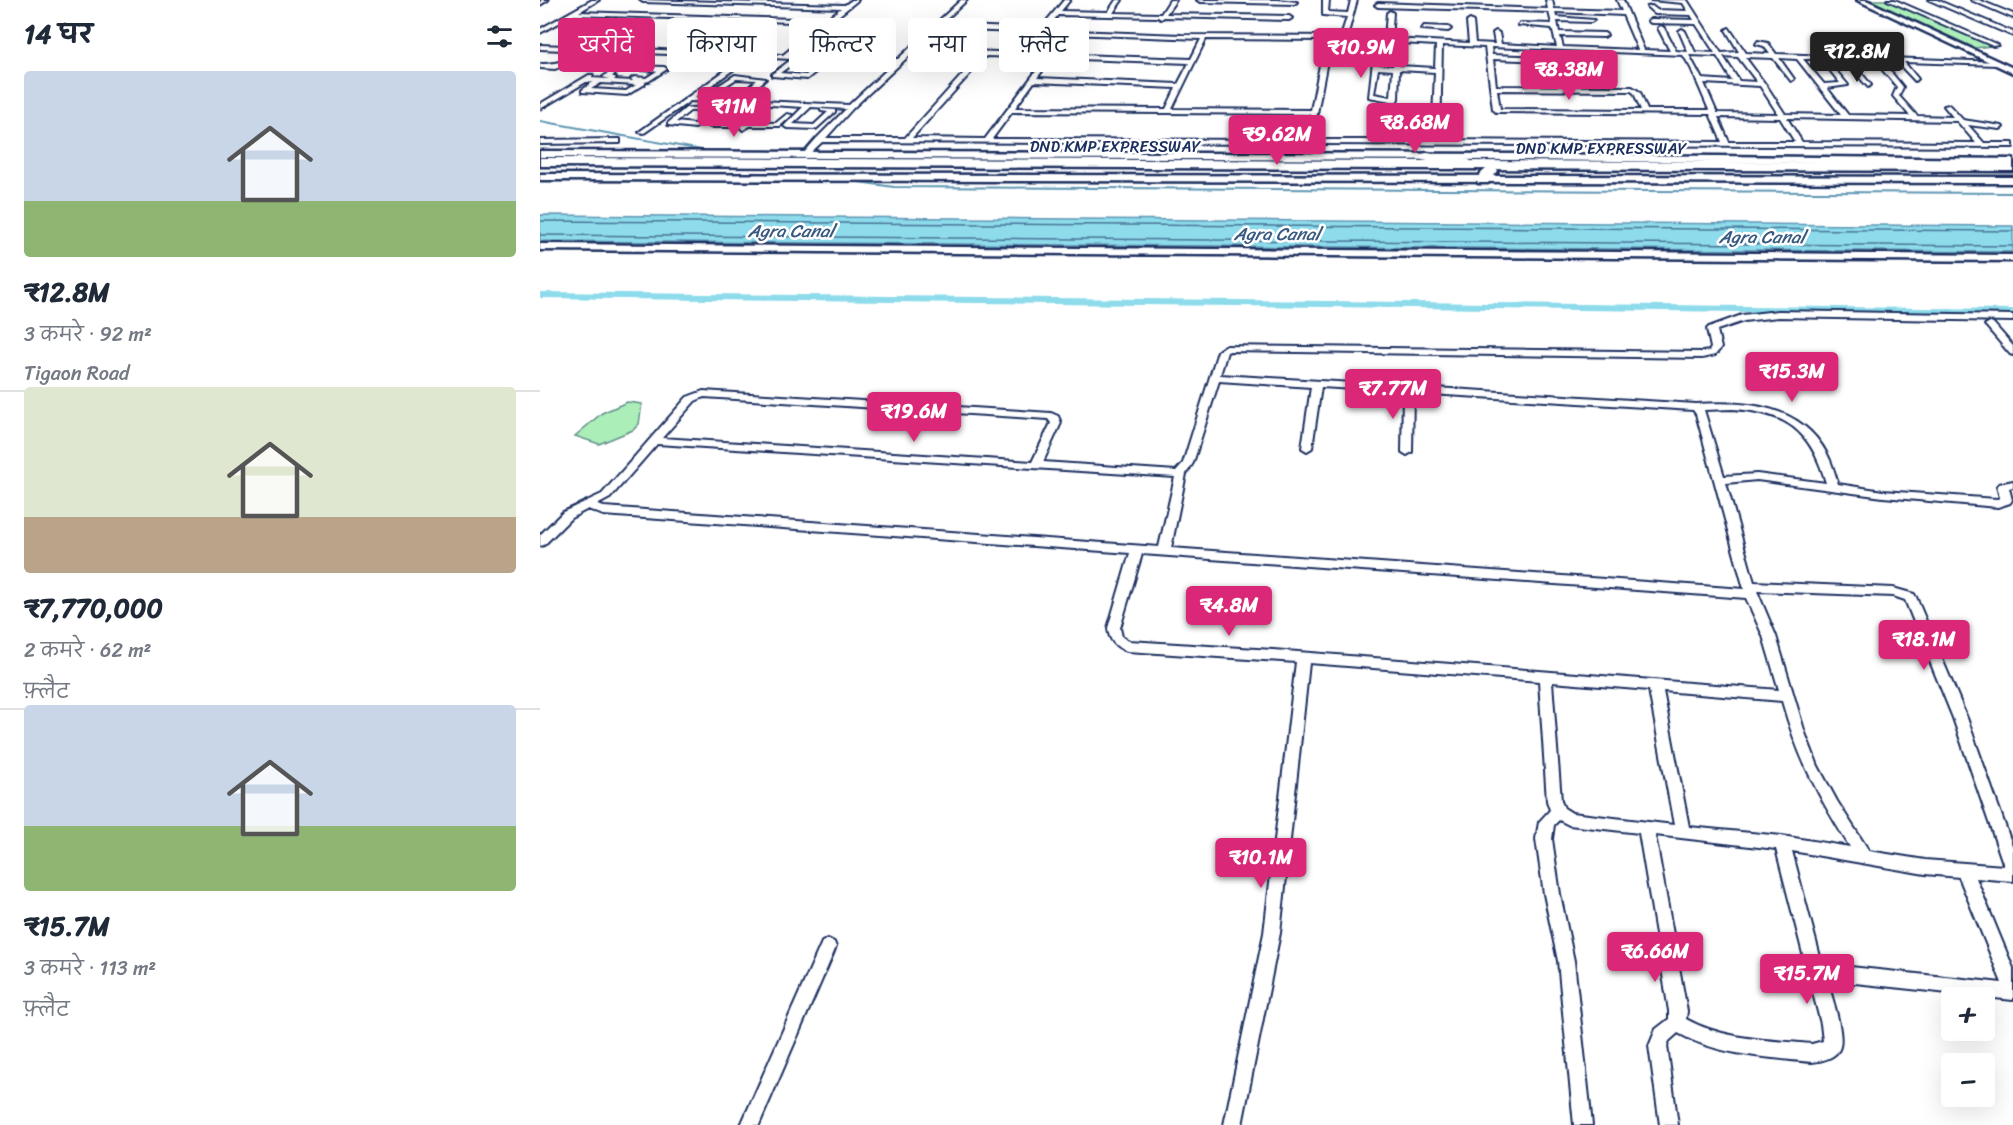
<!DOCTYPE html>
<html lang="hi">
<meta charset="utf-8">
<style>
:root{--surface:#fff;--page:#f2f2f3;--text:#1f2937;--muted:#747a83;--line:#e0e1e3;--accent:#db2777}
body{margin:0;font-family:Sriracha,"Playpen Sans Deva",sans-serif;background:var(--page);color:var(--text);height:100vh;display:flex;flex-direction:column;font-size:22px;white-space:nowrap}
*{box-sizing:border-box;margin:0}
p{font-size:20px;color:var(--muted)}
.icon{flex:none;width:33px;height:33px;fill:none;stroke:currentColor;stroke-width:2;stroke-linecap:round;stroke-linejoin:round}
.map{position:relative;flex:1;overflow:hidden}
.side{display:flex;flex-direction:column;background:var(--surface);width:540px}
.side>*{flex:none}
.top-card{position:absolute;left:18px;top:18px;width:570px;height:54px;display:flex;gap:12px}
.buttons{position:absolute;left:1401px;top:987px;display:grid;gap:12px}
.buttons a{display:grid;place-items:center;width:54px;height:54px;border-radius:6px;background:var(--surface);box-shadow:0 6px 24px #0002;font-size:30px}
.price{position:absolute;translate:-50% -51px;padding:0 14px;border-radius:6px;background:var(--accent);color:#fff;font-size:20px;line-height:39px;filter:drop-shadow(0 2px 3px #0008)}
.price::after{content:'';position:absolute;left:50%;top:36px;width:18px;height:14px;margin-left:-9px;background:inherit;clip-path:polygon(0 0,100% 0,50% 100%)}
.price.active{background:#222;color:#fff}
ul{padding:0;list-style:none}
li{display:grid;align-content:center;gap:12px;height:318px;padding:0 24px}
li+li{border-top:2px solid var(--line)}
li span{display:grid;place-items:center;height:186px;border-radius:6px;color:#555}
li>.icon{margin-inline-start:auto}
span .icon{width:108px;height:108px;fill:#fffc;stroke-width:1}
li b{font-size:26px}
h2{display:flex;justify-content:space-between;align-items:center;height:72px;padding:0 24px;font-size:26px}
.tag{padding:0 21px;border-radius:6px;background:var(--surface);box-shadow:0 6px 24px #0002;font-size:21px;line-height:54px}
.tag.active{background:var(--accent);color:#fff}
main{display:flex;flex:1;min-height:0}
.map>svg:first-child{display:block}
.green{fill:#abeeb8;stroke:#638e8b;stroke-width:1.5}
.water{fill:#8ddbeb;stroke:#5f96b3;stroke-width:1.5}
.lines{fill:none;stroke-linecap:round;stroke-linejoin:round}
.shore{stroke:#497496;stroke-width:1.5}
.stream{stroke:#5f96b3;stroke-width:2}
.canal{fill:#8ddbeb;fill-rule:evenodd}
.minor-casing{stroke:#1b2f5e;stroke-width:4}
.tertiary-casing{stroke:#1b2f5e;stroke-width:5}
.trunk-casing{stroke:#1b2f5e;stroke-width:5}
.motorway-casing{stroke:#1b2f5e;stroke-width:5}
.minor{fill:#fff;fill-rule:evenodd}
.tertiary{fill:#fff;fill-rule:evenodd}
.trunk{fill:#fff;fill-rule:evenodd}
.motorway{fill:#fff;fill-rule:evenodd}
.labels{text-anchor:middle;dominant-baseline:central;stroke-width:5;stroke-linejoin:round;paint-order:stroke}
.far-street-label{font-size:16px;fill:#1b2f5e;stroke:#fff}
.far-water-label{font-size:18px;font-style:italic;fill:#385a81;stroke:#fff}
</style>
<main>
<section class="side">
<h2>14 घर<svg class="icon" aria-label="filters" viewBox="0 0 24 24"><path d="M4 7h16M4 17h16"/><circle cx="9" cy="7" r="2"/><circle cx="15" cy="17" r="2"/></svg></h2>
<ul>
<li><span style="background:linear-gradient(#c9d6e8 70%,#8fb573 0)"><svg class="icon" aria-label="home" viewBox="0 0 24 24"><path d="M3 11l9-7 9 7M6 9v11h12V9"/></svg></span><div><b>₹12.8M</b><p>3 कमरे · 92 m²</p><p>Tigaon Road</p></div></li>
<li><span style="background:linear-gradient(#dfe7d0 70%,#b9a48a 0)"><svg class="icon" aria-label="home" viewBox="0 0 24 24"><path d="M3 11l9-7 9 7M6 9v11h12V9"/></svg></span><div><b>₹7,770,000</b><p>2 कमरे · 62 m²</p><p>फ़्लैट</p></div></li>
<li><span style="background:linear-gradient(#c9d6e8 65%,#8fb573 0)"><svg class="icon" aria-label="home" viewBox="0 0 24 24"><path d="M3 11l9-7 9 7M6 9v11h12V9"/></svg></span><div><b>₹15.7M</b><p>3 कमरे · 113 m²</p><p>फ़्लैट</p></div></li>
</ul>
</section>
<div class="map">
<svg width="1473" height="1125" viewBox="0 0 1473 1125">
<rect width="100%" height="100%" fill="#fff"/>
<filter id="ink" filterUnits="userSpaceOnUse"><feTurbulence type="fractalNoise" baseFrequency=".0167" numOctaves="2"/><feDisplacementMap in="SourceGraphic" scale="12" xChannelSelector="R" yChannelSelector="G"/><feConvolveMatrix kernelMatrix="1 2 1 2 8 2 1 2 1" color-interpolation-filters="sRGB"/></filter>
<g filter="url(#ink)">
<g class="green">
<path d="M1330,0H1346L1451,46L1435,48Z"/>
<path d="M87,402L102,404L99,424L93,430L59,444L35,436L62,413Z"/>
</g>
<path class="water" d="M0,215L1473,226V252L0,241Z"/>
<g class="lines">
<g class="shore">
<path d="M0,221L1473,231"/>
<path d="M0,235L1473,246"/>
</g>
<g class="stream">
<path d="M0,121L173,152"/>
<path d="M304,180L354,187L1473,193"/>
</g>
<path class="canal" d="M0,292L1473,309V315L0,298Z"/>
<g class="minor-casing">
<g id="minor">
<path d="M1,0H8L0,5Z"/>
<path d="M52,0H59L39,12L286,20L301,8L103,2L100,0L305,5L312,0H318L250,55L358,59L421,0H427L400,25L500,29L524,0H530L521,11L568,12L576,0H582L573,13L621,14L630,0H636L626,14L749,16L752,18L749,20L624,17L621,19L618,17L518,15L506,30L642,35L801,36L807,17L783,15V0H789L788,12L808,13L811,0H817L807,37L845,39L847,13L850,11L853,13L851,39L929,43L927,22L930,20L933,22L935,43L955,44L953,33L956,31L959,33L961,44L1017,47L1012,28L978,25L981,23L1012,24L1009,12L838,7L835,5L838,3L1008,9L1006,0H1012L1014,9L1082,11L1077,0H1083L1104,50L1130,51L1118,28L1121,26L1124,28L1136,51L1148,52L1139,31L1142,29L1145,31L1155,52L1175,53L1156,24L1111,23L1108,21L1111,19L1154,20L1151,15L1115,14L1107,7L1112,6L1117,10L1148,11L1143,3L1110,0H1147L1181,53L1199,52L1186,30L1189,28L1206,53L1230,54L1224,46L1216,44L1218,41L1228,43L1236,54L1460,62L1458,65L1364,62L1378,79L1375,81L1357,62L1342,61L1363,87L1359,96L1377,116L1413,117L1404,106L1409,105L1423,120L1462,126L1463,127L1460,129L1428,125L1444,143H1473V147L282,142L267,156L263,154L276,139L306,109L271,107L253,124L274,125L288,112L281,111V109L295,110V112L276,129L247,128L244,126L263,107L197,103L222,105L225,107L208,122L236,123L247,114L252,115L240,126H210L203,130L200,127H170L165,123L155,128L128,125V123L146,108L184,107L189,103L150,101L104,133L99,132L204,57L52,51L30,65L52,66L68,58L73,59L53,70L20,67L15,69L0,68V64C17,65 30,59 45,51L0,49V45L243,55L282,23L34,15L0,33V29ZM1015,12L1083,15L1098,50L1023,47L1020,36L1064,37L1067,35L1064,33L1019,32L1017,21L1051,22L1054,20L1016,17ZM397,29L661,39L651,59L375,49ZM666,39L785,40L771,110L632,109ZM791,40L835,42L829,97L856,102L858,99L859,70L895,72L892,140H871V112L868,110L865,112L863,140H772ZM841,42L855,43L853,66L838,65ZM861,43L896,45L895,68L859,66ZM902,45L945,47L953,109L956,112L1170,114L1182,142L900,140ZM951,47L1143,55L1151,68L1169,110H1107L1100,92L1092,87L956,86L953,59L1010,61L1013,59L1010,57L952,55ZM372,53L440,55L365,138H286L313,108ZM1149,55L1177,56L1192,81L1162,79ZM446,56L506,58L445,139L372,138ZM1183,56L1198,57L1217,82L1199,81ZM211,57L252,59L232,74V76L267,79L287,63L277,60L354,63L309,105L201,100L226,79L195,75L172,90L200,94L194,99L155,97ZM1205,57L1233,58L1251,81L1254,79L1239,58L1257,59L1301,115L1245,114L1228,88ZM512,58L649,63L638,84L497,78ZM259,59H274L273,62L279,64L266,75L240,73ZM1263,59H1281L1300,83L1284,84ZM1287,60H1304L1328,87L1331,85L1311,60L1335,61L1357,87L1353,96L1370,116L1308,115L1287,88L1308,85ZM838,69L853,70L851,97L834,94ZM196,79L217,80L204,91L181,89ZM494,82L636,88L626,109L475,108ZM1164,83L1220,86L1238,114L1177,113ZM957,90L1091,91L1094,93L1101,110L960,109ZM192,107L216,109L198,123H172ZM180,110L154,124L136,122L150,111ZM472,112L770,114L765,140L452,139ZM1178,117L1240,118L1255,142H1189ZM1247,118L1417,121L1436,143L1262,142Z"/>
<path d="M657,0H737L757,2L754,4L660,2Z"/>
<path d="M1347,0H1355L1458,45L1453,46Z"/>
<path d="M1389,0H1397L1473,32V36Z"/>
<path d="M1431,0H1439L1473,14V18Z"/>
<path d="M884,26L908,27L911,29L908,31L882,29Z"/>
<path d="M66,65L124,67L127,69L109,81L105,82V84L87,95L42,92V90L53,82H46L0,109V104L49,75H53L51,78L69,79L63,77L74,69L64,68ZM82,69L117,71L106,78L94,77L91,79L93,81L74,80L76,78L72,76ZM61,83L96,85L86,91L51,89Z"/>
<path d="M77,139H80V143L0,144V140Z"/>
<path d="M1238,311L1473,315V321L1238,317L1204,321L1177,330L1181,348L1175,355L1162,358L690,351L687,352L680,375L1156,404C1205,401 1261,404 1287,454C1292,463 1295,474 1298,484L1343,491L1457,499L1460,498L1457,486L1459,484L1473,481V487L1469,488L1472,500L1470,503L1458,507L1343,497L1217,480L1186,483L1214,582L1353,588L1374,594L1376,597L1427,718L1473,848V881L1436,878L1473,968V1000L1287,980C1291,994 1307,1040 1298,1051C1292,1059 1281,1061 1272,1062C1226,1057 1179,1056 1138,1033L1129,1041L1127,1046L1138,1125H1120L1109,1046L1116,1029L1129,1019V1011L1099,833L1029,825L1019,820L1014,825L1012,839L1020,894L1034,961L1052,1125H1034L1018,961L1004,894L996,839L999,822L1010,810L1007,801L999,681L769,663L740,933L702,1125H684L724,933L756,662L587,651C575,647 569,640 568,628L590,553L63,515L48,509L31,518L4,545L0,546V535L23,512L62,494L147,397L163,391L511,413L518,416L521,423L503,462L636,471L643,463L678,351L685,346L1162,352L1169,351L1171,348L1167,329L1169,327L1202,315ZM679,381L771,387L762,448L767,451L772,448L781,387L863,392L862,452L867,455L872,452L873,393L1153,410L1156,414L1204,589L631,548L646,474L653,463ZM164,397L508,419L511,423L492,462L122,438L155,401ZM1192,409C1246,412 1271,430 1286,483L1217,474L1184,476L1164,410ZM117,444L635,477L619,547L64,507L57,505L70,498ZM602,554L1206,598L1223,636L1239,690L733,650L589,641L582,637L580,628ZM1217,591L1353,596L1365,600L1413,718L1464,866L1385,860L1329,851L1297,801L1278,766L1265,733L1236,636ZM1012,682L1109,690L1134,825L1032,813L1024,808L1021,801ZM1123,691L1242,701C1258,758 1279,798 1310,847L1242,836L1149,827ZM1115,835L1236,849L1281,1024L1283,1041L1272,1044C1229,1040 1184,1040 1146,1019L1147,1011ZM1252,851L1385,874L1419,877L1462,983L1282,964Z"/>
<path d="M1450,322L1453,323L1473,346V355L1470,354L1447,327L1445,325Z"/>
<path d="M288,939L294,942L296,947L219,1125H201L282,942Z"/>
</g>
</g>
<g class="tertiary-casing">
<g id="tertiary">
<path d="M1317,0H1326L1473,68V73Z"/>
<path d="M0,151L982,154L1473,159V165L982,160L0,157Z"/>
<path d="M0,174L1473,177V183L0,180Z"/>
<path d="M0,244L1473,255V261L0,250Z"/>
</g>
</g>
<g class="trunk-casing">
<path id="trunk" d="M0,158L1473,163V171L0,166Z"/>
</g>
<g class="motorway-casing">
<g id="motorway">
<path d="M887,153L929,160L936,164L929,168L882,160L880,157L882,154Z"/>
<path d="M951,167L956,168L958,171L948,183H938L936,180C940,174 944,169 951,167Z"/>
</g>
</g>
<use href="#minor" class="minor"/>
<use href="#tertiary" class="tertiary"/>
<use href="#trunk" class="trunk"/>
<use href="#motorway" class="motorway"/>
</g>
</g>
<g class="labels">
<g class="far-street-label">
<text x="575" y="146">DND KMP EXPRESSWAY</text>
<text x="1061" y="148">DND KMP EXPRESSWAY</text>
</g>
<g class="far-water-label">
<text x="251" y="231">Agra Canal</text>
<text x="737" y="234">Agra Canal</text>
<text x="1222" y="237">Agra Canal</text>
</g>
</g>
</svg>
<div class="buttons">
<a>+</a>
<a>−</a>
</div>
<b class="price" style="left:821px;top:79px">₹10.9M</b>
<b class="price active" style="left:1317px;top:83px">₹12.8M</b>
<b class="price" style="left:1029px;top:101px">₹8.38M</b>
<b class="price" style="left:194px;top:138px">₹11M</b>
<b class="price" style="left:875px;top:154px">₹8.68M</b>
<b class="price" style="left:737px;top:166px">₹9.62M</b>
<b class="price" style="left:1252px;top:403px">₹15.3M</b>
<b class="price" style="left:853px;top:420px">₹7.77M</b>
<b class="price" style="left:374px;top:443px">₹19.6M</b>
<b class="price" style="left:689px;top:637px">₹4.8M</b>
<b class="price" style="left:1384px;top:671px">₹18.1M</b>
<b class="price" style="left:721px;top:889px">₹10.1M</b>
<b class="price" style="left:1115px;top:983px">₹6.66M</b>
<b class="price" style="left:1267px;top:1005px">₹15.7M</b>
<div class="top-card">
<a class="tag active">खरीदें</a>
<a class="tag">किराया</a>
<a class="tag">फ़िल्टर</a>
<a class="tag">नया</a>
<a class="tag">फ़्लैट</a>
</div>
</div>
</main>
